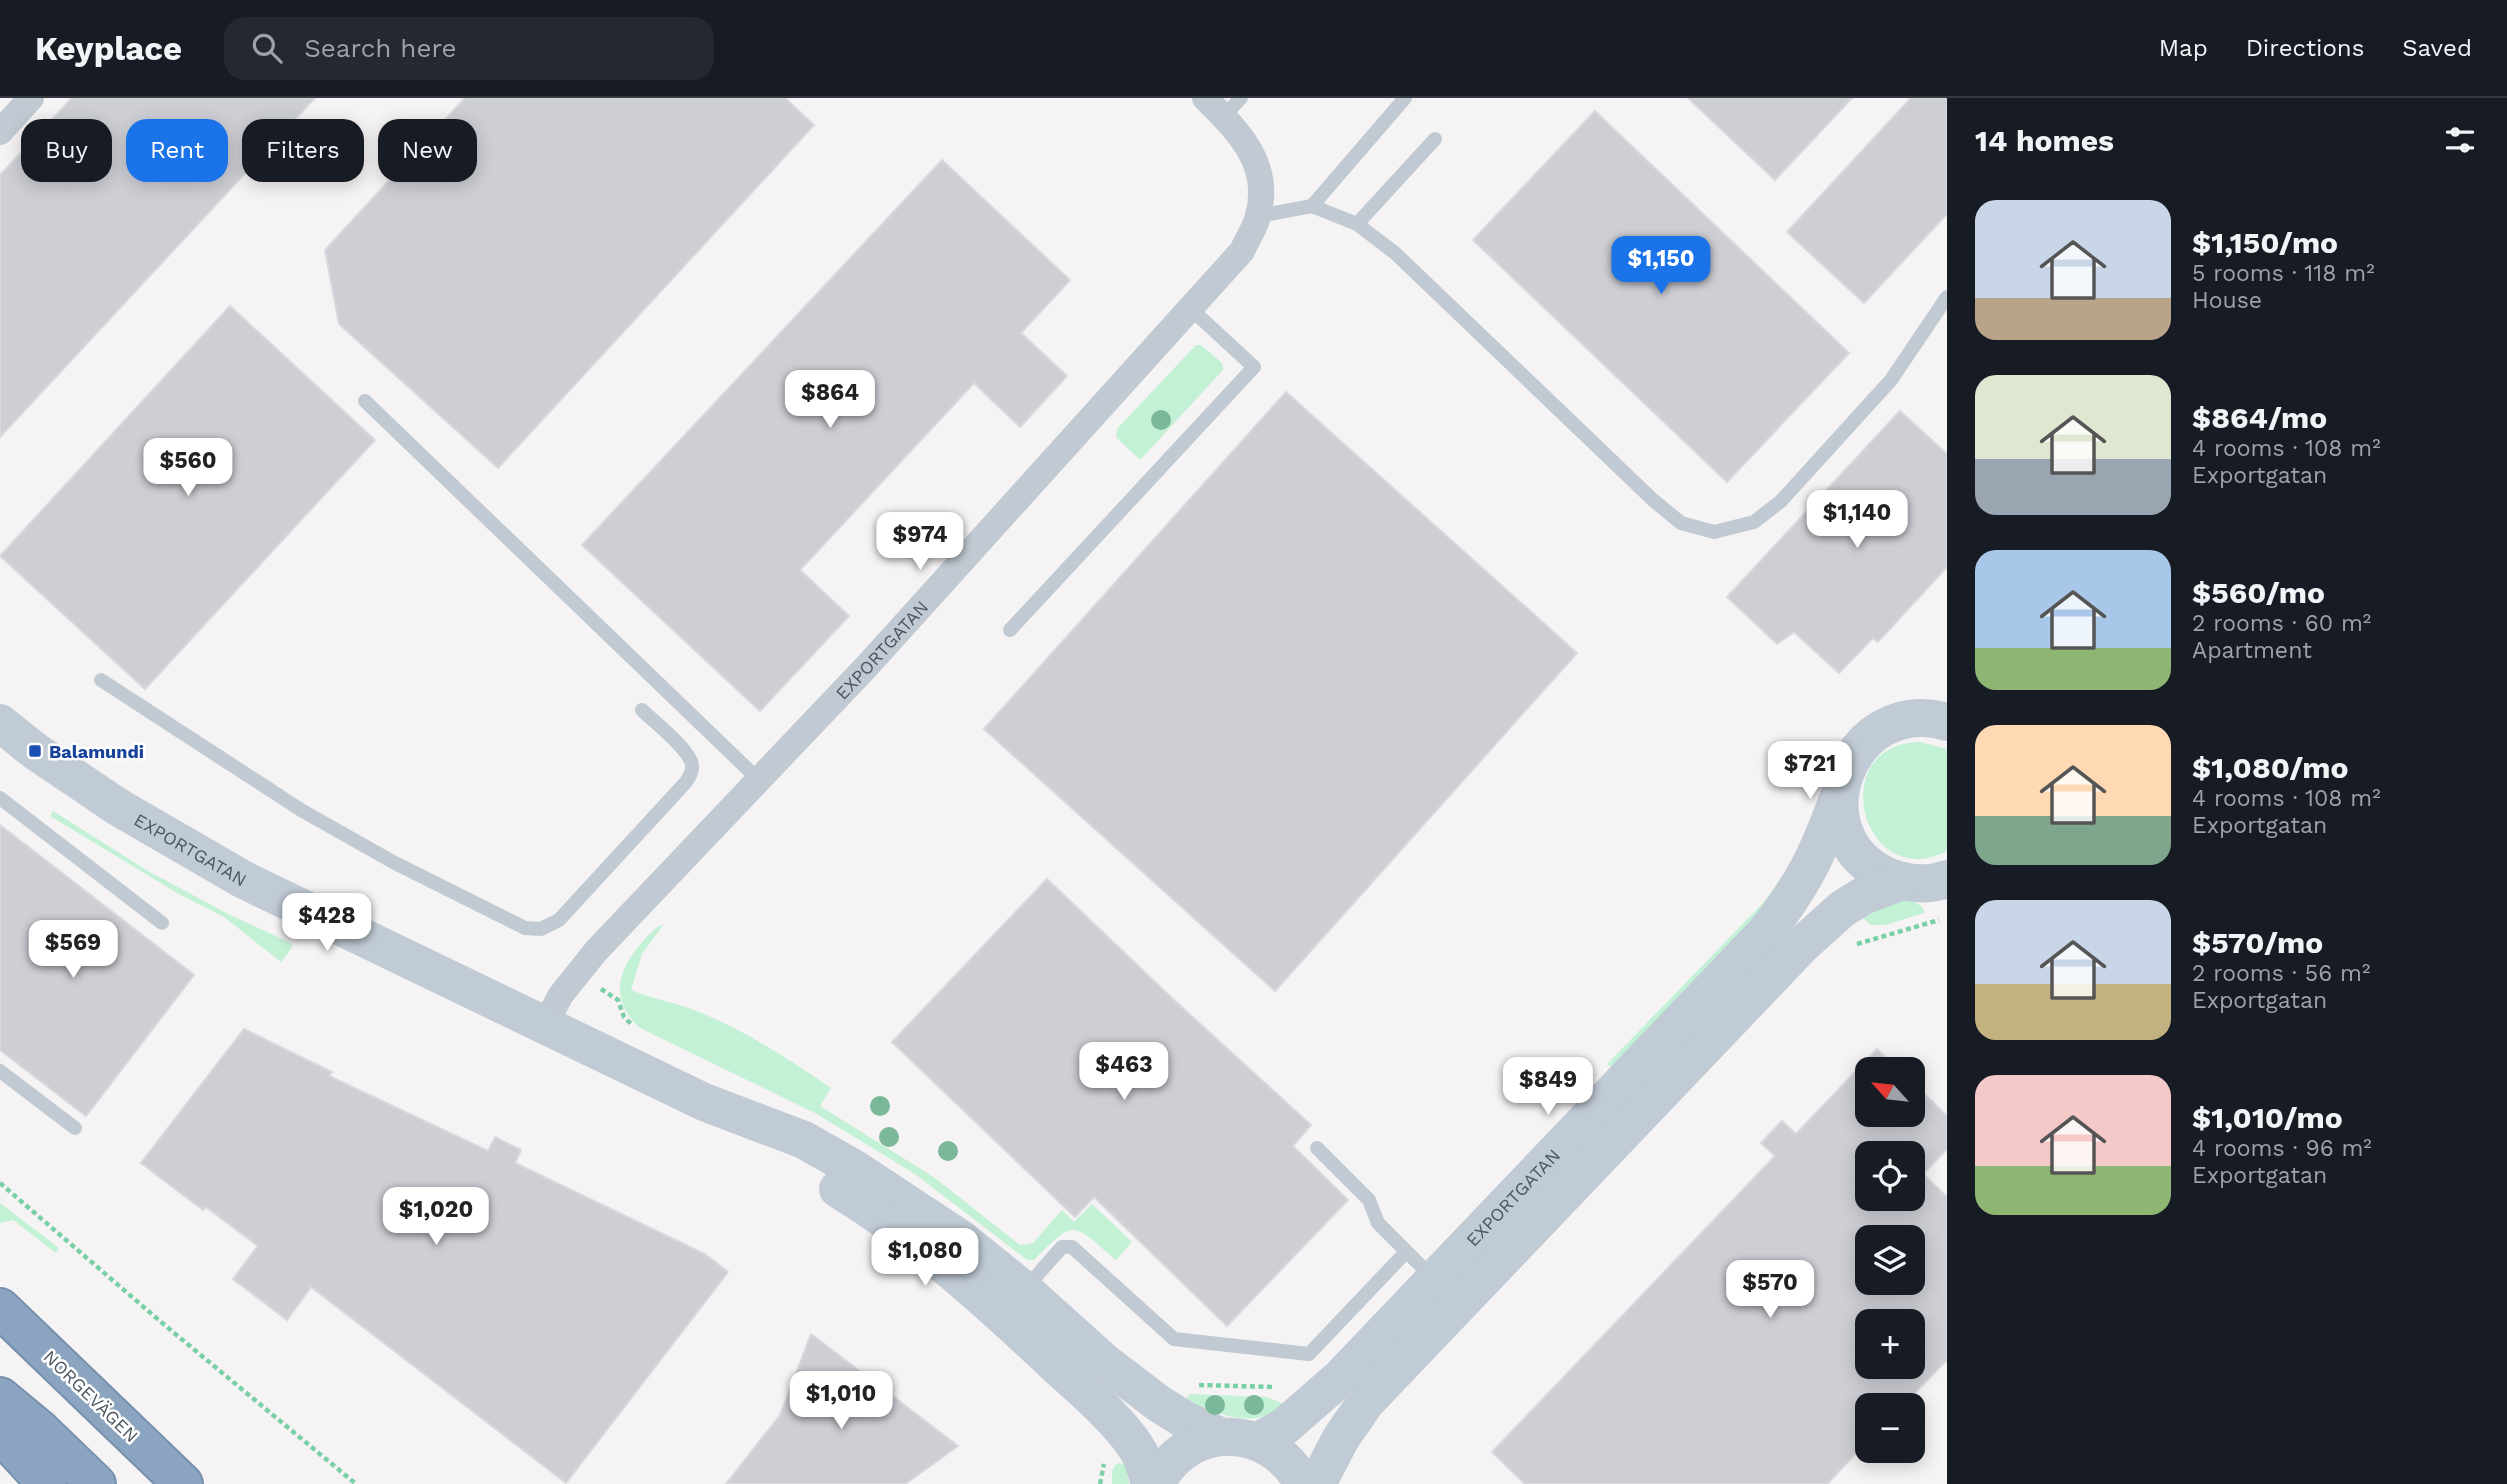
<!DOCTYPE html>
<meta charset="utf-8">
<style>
:root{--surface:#171b24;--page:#242831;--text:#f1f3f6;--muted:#9ea1a6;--line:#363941;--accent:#1a73e8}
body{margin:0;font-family:"Work Sans",sans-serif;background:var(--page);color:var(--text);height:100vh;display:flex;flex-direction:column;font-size:26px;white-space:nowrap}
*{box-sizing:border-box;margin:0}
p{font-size:23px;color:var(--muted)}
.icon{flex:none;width:38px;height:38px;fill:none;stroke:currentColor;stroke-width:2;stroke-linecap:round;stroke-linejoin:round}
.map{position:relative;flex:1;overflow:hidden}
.details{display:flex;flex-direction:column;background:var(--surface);width:560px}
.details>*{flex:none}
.guide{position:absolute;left:21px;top:21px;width:665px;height:63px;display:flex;gap:14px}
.needle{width:46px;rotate:297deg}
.fabs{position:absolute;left:1855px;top:959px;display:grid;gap:14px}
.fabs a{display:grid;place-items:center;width:70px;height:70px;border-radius:14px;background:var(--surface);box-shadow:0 4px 18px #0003;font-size:35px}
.price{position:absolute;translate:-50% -60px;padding:0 16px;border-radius:14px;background:#fff;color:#222;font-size:23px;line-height:46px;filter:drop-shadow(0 2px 4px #0008)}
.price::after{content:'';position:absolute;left:50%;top:42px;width:21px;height:16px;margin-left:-10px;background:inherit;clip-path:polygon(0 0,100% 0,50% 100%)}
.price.selected{background:var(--accent);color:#fff}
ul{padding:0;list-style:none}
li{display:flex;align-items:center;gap:21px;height:175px;padding:0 28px}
li span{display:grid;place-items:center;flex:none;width:196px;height:140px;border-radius:21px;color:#555}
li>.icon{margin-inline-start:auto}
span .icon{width:84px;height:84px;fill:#fffc;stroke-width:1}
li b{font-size:30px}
h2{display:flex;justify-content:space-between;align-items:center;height:84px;padding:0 28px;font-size:30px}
.pill{padding:0 24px;border-radius:21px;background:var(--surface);box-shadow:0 4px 18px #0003;font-size:24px;line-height:63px}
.pill.selected{background:var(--accent);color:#fff}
header{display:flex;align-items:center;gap:42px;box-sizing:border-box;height:98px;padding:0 35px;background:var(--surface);border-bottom:2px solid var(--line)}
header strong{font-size:33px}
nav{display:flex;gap:38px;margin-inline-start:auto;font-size:24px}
.search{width:490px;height:63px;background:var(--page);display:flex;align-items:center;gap:18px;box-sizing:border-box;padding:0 24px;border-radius:21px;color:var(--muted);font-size:26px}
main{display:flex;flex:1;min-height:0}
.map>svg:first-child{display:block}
.green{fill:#c3f1d5}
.building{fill:#cdcfd5;stroke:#d7d9de;stroke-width:2;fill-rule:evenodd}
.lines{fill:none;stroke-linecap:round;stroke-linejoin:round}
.highway-casing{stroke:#7690ad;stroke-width:42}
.path{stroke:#7ad0a6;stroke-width:4.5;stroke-dasharray:5 3.5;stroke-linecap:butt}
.lane{stroke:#c1cad2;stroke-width:14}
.street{stroke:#c1cad2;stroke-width:26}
.secondary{stroke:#c1cbd6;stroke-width:38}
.highway{stroke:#8ba5c1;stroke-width:38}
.tree{fill:#7bb799}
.transit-dot{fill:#1a4fb4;stroke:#fff;stroke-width:2.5}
.labels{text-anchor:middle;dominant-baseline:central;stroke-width:5;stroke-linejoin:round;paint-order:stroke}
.street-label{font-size:18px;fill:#4a5661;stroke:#fff}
.transit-label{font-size:18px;font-weight:bold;fill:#164399;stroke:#fff;text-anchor:start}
</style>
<header>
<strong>Keyplace</strong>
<div class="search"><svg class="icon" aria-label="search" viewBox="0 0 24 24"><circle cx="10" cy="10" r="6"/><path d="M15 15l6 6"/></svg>Search here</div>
<nav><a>Map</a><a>Directions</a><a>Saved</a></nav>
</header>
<main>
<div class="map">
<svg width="1947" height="1386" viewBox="0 0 1947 1386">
<rect width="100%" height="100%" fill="#f5f3f3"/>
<g class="green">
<path d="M1196,247H1201L1222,265L1223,272L1141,361H1139L1116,339L1117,331Z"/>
<path d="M1920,644L1947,651V753C1862,797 1823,646 1920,644Z"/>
<path d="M53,713L148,773L228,816L291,845L292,850L281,864L224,819L177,795L50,718Z"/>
<path d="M1785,774L1784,791L1616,972L1607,966L1764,804Z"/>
<path d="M1913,802L1923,810L1924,815L1885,827H1871L1857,815L1886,804Z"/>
<path d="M664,826L642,856L631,892C652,901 673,904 694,912C743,931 787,960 831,990L820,1008L935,1080L1020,1147L1033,1145L1062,1112L1074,1124L1092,1106L1132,1144L1116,1162C1072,1125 1076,1119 1034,1162H1027L915,1076L815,1015L640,930C611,904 616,875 639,848C647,839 653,830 664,826Z"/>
<path d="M0,1105L59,1150L56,1155L13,1122L0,1125Z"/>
<path d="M1190,1296L1267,1299L1286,1307C1278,1311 1269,1317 1261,1319C1237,1325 1207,1312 1186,1301Z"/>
<path d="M1120,1365L1126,1367L1129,1386H1112V1373L1116,1366Z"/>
</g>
<g class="building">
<path d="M72,0H315L0,339V77Z"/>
<path d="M465,0H785L814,27L498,370L339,226L325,152Z"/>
<path d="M1688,0H1852L1775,82Z"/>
<path d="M1911,0H1947V116L1864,205L1787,134Z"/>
<path d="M1595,13L1849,255L1727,384L1473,142Z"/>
<path d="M942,62L1070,182L1021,235L1067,278L1020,329L974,285L800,472L849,518L760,613L582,447Z"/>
<path d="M230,208L375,342L145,591L0,458Z"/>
<path d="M1286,294L1577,555L1275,893L984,631Z"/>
<path d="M1900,313L1947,356V469L1878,544L1873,540L1839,575L1794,534L1777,546L1727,499Z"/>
<path d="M0,727L194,877L86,1018L0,952Z"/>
<path d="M1047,781L1174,902L1311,1027L1293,1048L1348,1102L1227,1228L1094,1099L1075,1119L892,944Z"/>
<path d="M244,931L332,974L329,978L488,1053L495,1039L521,1052L515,1065L705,1156L728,1174L566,1385L311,1189L287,1222L233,1181L258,1148L206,1109L203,1112L141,1065Z"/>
<path d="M1877,951L1898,971H1867V1017H1913V985L1947,1018V1051L1923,1076L1947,1099V1262L1903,1307H1867V1344L1827,1386H1525L1492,1354L1775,1058L1761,1045L1782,1023L1796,1036ZM1867,1055H1913V1101H1867ZM1867,1139H1913V1185H1867ZM1867,1223H1913V1269H1867Z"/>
<path d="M811,1236L958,1348L905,1386H726L780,1317Z"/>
</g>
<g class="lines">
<g class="highway-casing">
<g id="highway">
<path d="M0,1210L183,1386"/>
<path d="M0,1299L41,1333L96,1386"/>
<path d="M0,1335L47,1386"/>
</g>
</g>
<g class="path">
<path d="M1857,846L1939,822"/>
<path d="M601,891L618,902L624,919L633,928"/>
<path d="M0,1085L161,1224L356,1386"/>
<path d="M1199,1287L1274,1289"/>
<path d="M1100,1386L1104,1366"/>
</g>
<g class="lane">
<path d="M1223,19L1241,0"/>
<path d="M1312,108L1405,0"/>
<path d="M1258,118L1312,108L1357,126L1395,155L1653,402L1681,425L1714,434L1754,424L1781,403L1891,282L1947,199"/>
<path d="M1357,126L1435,41"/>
<path d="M365,303L760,683"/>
<path d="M1010,532L1254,269L1191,211"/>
<path d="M101,582L301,712L393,764L525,830L541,831L559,822L686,684C689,679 693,673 692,668C692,653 653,623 642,612"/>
<path d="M0,700L162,825"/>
<path d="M0,973L75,1030"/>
<path d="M1317,1050L1369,1102L1378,1125L1434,1181"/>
<path d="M1024,1192L1062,1149H1072L1174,1241L1309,1256L1406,1154"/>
</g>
<g class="street">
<path d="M0,34L31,0"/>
<path id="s1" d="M546,926L560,898L596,853L868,567L1242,153C1247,142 1255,130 1258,118C1272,66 1239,34 1205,0"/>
</g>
<g class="secondary">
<path d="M1947,624C1847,595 1795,739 1889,779C1908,786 1928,788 1947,781"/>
<path id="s2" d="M0,625L35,653L118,709L244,782L704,1004L804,1042L855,1071L961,1141L1024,1192L1103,1263L1158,1305L1185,1322L1222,1339"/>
<path d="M838,1091C919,1140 990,1205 1059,1270C1082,1291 1121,1324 1137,1351C1144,1361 1146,1374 1150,1386"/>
<path id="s3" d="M1258,1343L1284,1329L1340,1280L1764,836C1802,790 1819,754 1839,698"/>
<path d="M1156,1386C1188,1322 1270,1324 1303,1386"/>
<path d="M1317,1386L1341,1340L1366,1304L1801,848L1842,811L1863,798L1903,783"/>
</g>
<use href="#highway" class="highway"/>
</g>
<g class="tree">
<circle cx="1161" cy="322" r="10"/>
<circle cx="880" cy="1008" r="10"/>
<circle cx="889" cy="1039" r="10"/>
<circle cx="948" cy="1053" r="10"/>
<circle cx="1215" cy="1307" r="10"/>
<circle cx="1254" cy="1307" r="10"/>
</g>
<rect class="transit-dot" x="28" y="646" width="14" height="14" rx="3.5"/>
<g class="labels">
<g class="street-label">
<text stroke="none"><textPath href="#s1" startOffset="504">EXPORTGATAN</textPath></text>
<text stroke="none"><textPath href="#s2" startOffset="229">EXPORTGATAN</textPath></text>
<text stroke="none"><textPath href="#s3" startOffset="354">EXPORTGATAN</textPath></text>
<text transform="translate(91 1298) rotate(44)">NORGEVÄGEN</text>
</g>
<g class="transit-label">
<text x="49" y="653">Balamundi</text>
</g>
</g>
</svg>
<div class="fabs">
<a><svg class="needle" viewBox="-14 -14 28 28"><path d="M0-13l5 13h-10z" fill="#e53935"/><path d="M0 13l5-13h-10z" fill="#9ea1a6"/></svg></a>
<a><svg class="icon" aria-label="locate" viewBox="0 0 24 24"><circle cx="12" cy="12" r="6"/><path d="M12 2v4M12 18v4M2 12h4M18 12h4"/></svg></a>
<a><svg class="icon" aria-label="layers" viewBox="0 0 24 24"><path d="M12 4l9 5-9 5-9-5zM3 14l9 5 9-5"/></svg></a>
<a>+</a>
<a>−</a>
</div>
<b class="price selected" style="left:1661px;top:198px">$1,150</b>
<b class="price" style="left:830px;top:332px">$864</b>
<b class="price" style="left:188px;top:400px">$560</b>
<b class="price" style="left:1857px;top:452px">$1,140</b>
<b class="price" style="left:920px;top:474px">$974</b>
<b class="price" style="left:1810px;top:703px">$721</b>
<b class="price" style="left:327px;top:855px">$428</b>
<b class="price" style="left:73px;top:882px">$569</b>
<b class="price" style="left:1124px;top:1004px">$463</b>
<b class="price" style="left:1548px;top:1019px">$849</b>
<b class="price" style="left:436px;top:1149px">$1,020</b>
<b class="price" style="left:925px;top:1190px">$1,080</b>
<b class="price" style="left:1770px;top:1222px">$570</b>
<b class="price" style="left:841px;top:1333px">$1,010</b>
<div class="guide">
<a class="pill">Buy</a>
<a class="pill selected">Rent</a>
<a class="pill">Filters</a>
<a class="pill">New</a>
</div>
</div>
<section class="details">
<h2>14 homes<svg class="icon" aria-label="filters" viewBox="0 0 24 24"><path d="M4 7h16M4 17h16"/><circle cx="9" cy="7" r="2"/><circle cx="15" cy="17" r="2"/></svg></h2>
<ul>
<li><span style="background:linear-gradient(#c9d6e8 70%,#b9a48a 0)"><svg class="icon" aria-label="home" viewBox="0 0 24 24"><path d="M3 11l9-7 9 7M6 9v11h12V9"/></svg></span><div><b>$1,150/mo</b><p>5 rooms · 118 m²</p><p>House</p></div></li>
<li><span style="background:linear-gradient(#dfe7d0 60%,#9aa5b1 0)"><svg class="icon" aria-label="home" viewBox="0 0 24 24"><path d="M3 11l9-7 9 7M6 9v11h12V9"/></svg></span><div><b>$864/mo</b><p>4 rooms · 108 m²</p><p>Exportgatan</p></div></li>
<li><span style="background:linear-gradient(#a9c7e8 70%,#8fb573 0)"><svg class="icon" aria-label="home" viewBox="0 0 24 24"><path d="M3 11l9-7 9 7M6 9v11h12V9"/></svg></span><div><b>$560/mo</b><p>2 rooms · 60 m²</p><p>Apartment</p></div></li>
<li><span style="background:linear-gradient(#ffd9b3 65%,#7fa58c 0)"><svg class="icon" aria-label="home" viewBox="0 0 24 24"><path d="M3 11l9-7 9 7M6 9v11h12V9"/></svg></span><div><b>$1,080/mo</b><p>4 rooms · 108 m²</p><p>Exportgatan</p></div></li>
<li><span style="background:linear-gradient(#c9d6e8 60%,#c2b280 0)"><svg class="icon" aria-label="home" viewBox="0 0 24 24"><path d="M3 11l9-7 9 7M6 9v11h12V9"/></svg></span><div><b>$570/mo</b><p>2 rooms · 56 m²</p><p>Exportgatan</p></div></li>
<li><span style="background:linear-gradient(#f6c9c9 65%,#8fb573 0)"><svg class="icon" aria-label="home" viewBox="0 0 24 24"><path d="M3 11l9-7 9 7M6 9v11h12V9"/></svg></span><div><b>$1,010/mo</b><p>4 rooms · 96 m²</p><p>Exportgatan</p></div></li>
</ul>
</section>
</main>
